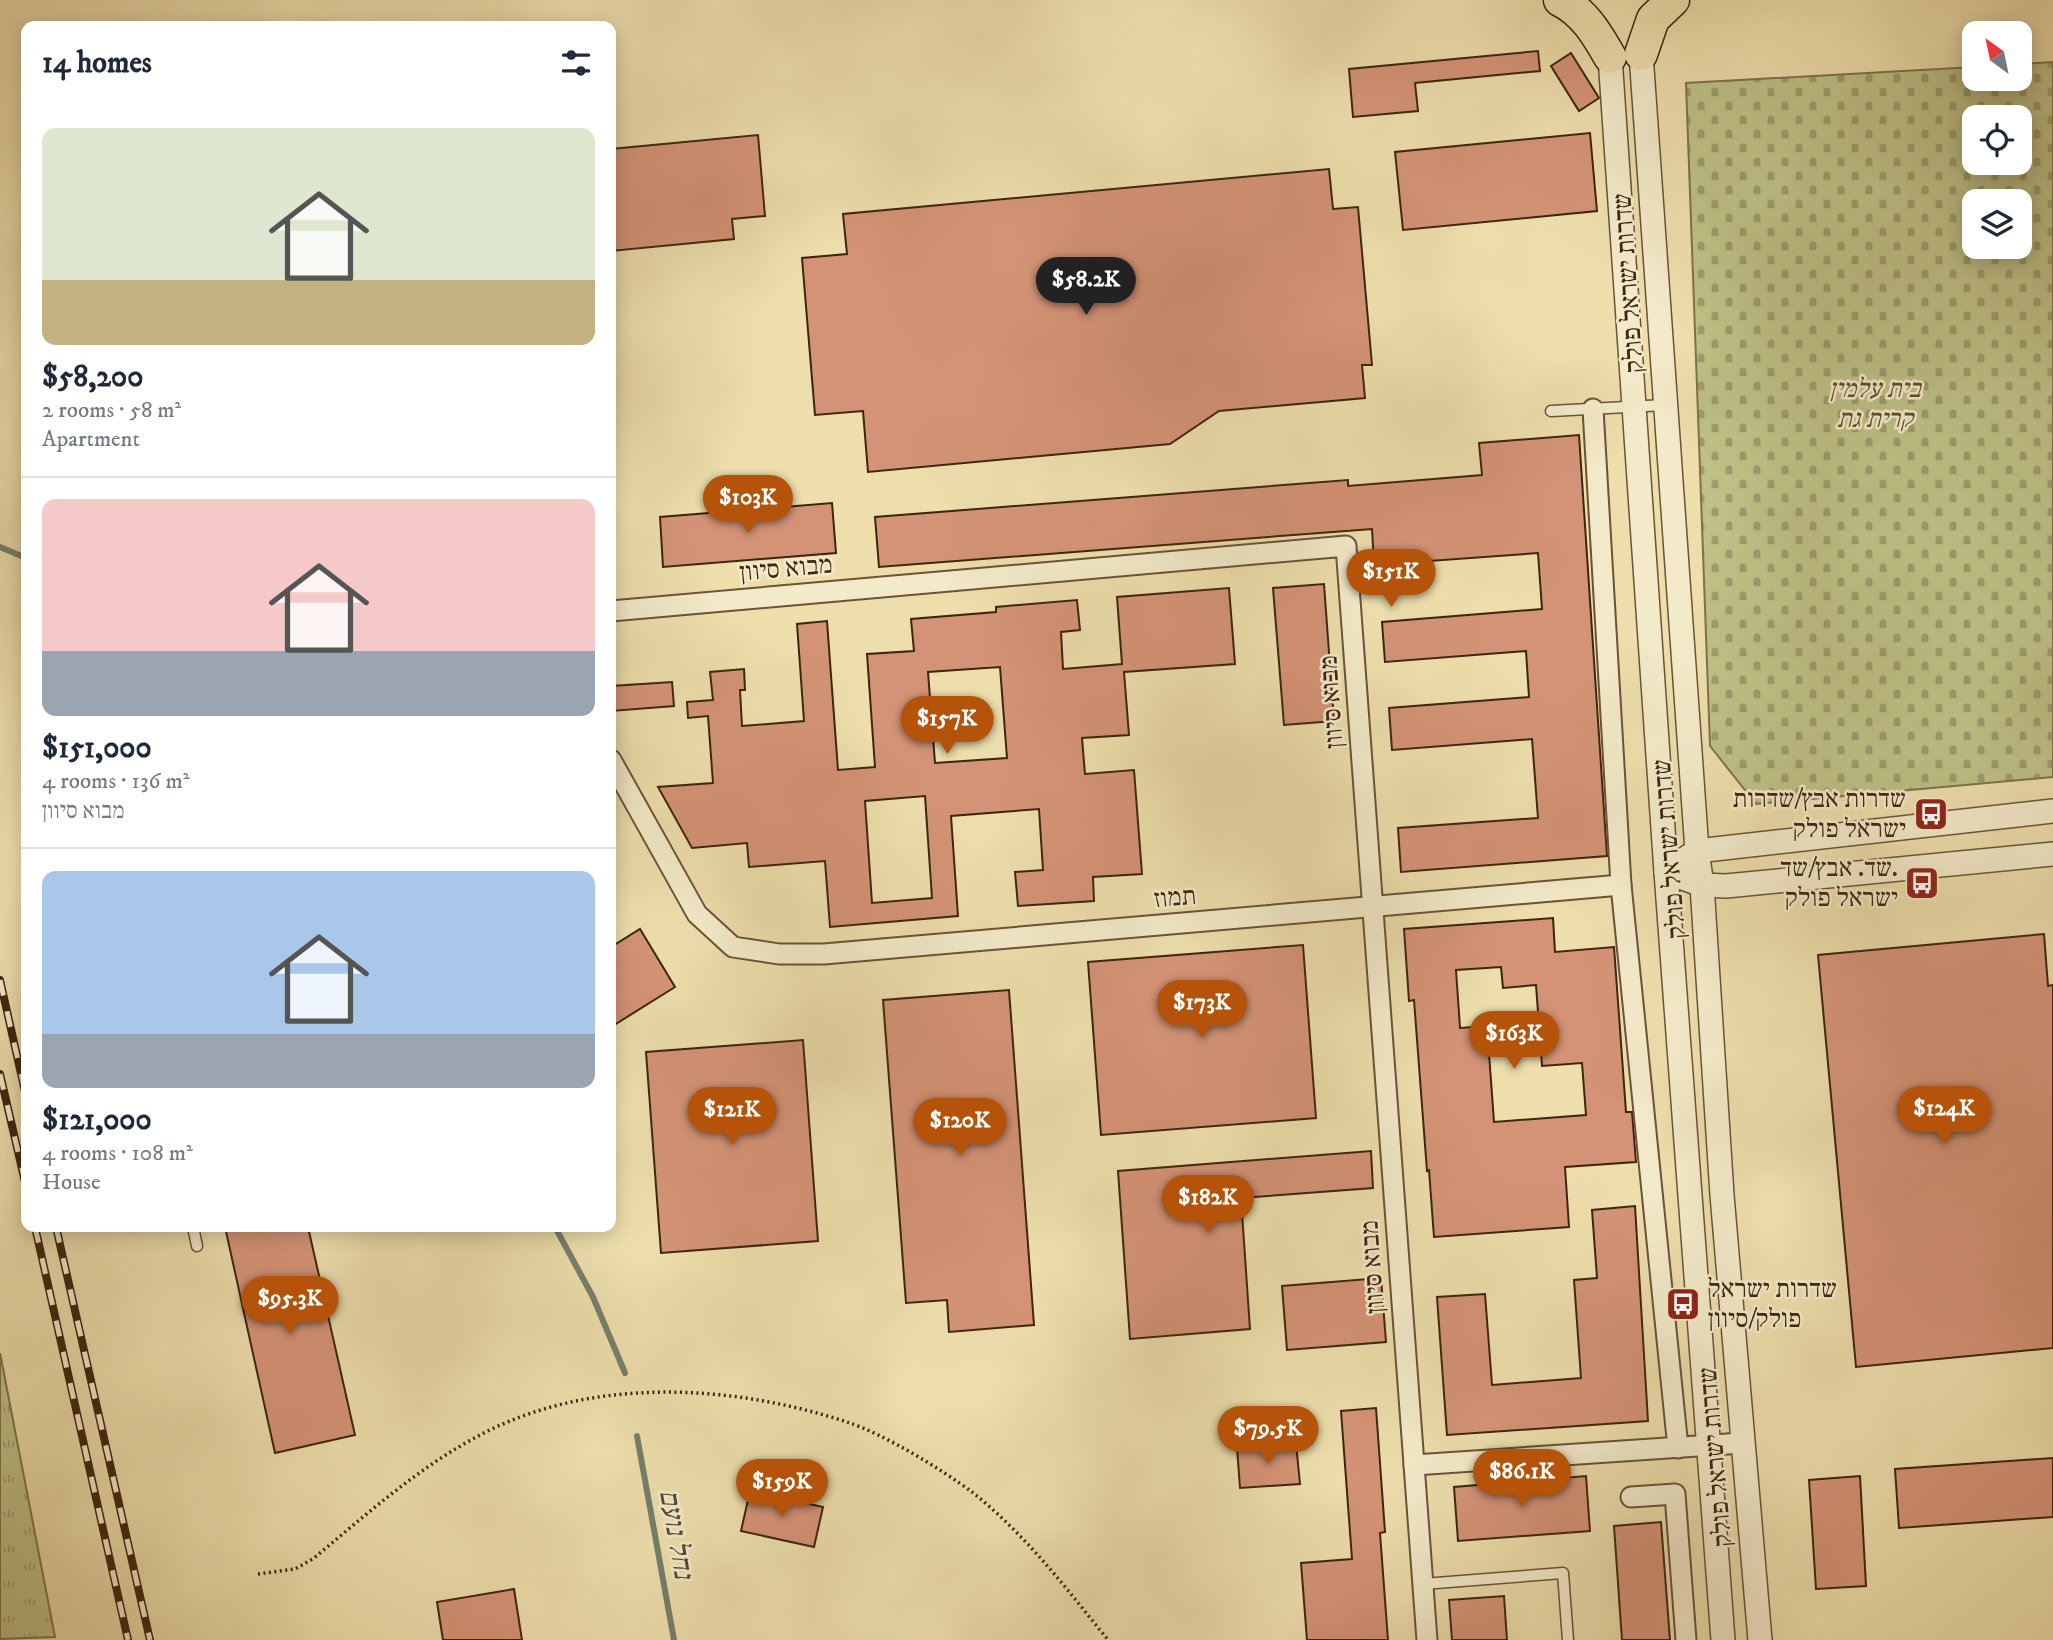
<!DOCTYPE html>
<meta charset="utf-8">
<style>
:root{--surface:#fff;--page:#f2f2f3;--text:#1f2937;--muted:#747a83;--line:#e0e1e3;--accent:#b45309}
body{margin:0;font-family:"IM FELL DW Pica","Frank Ruhl Libre",serif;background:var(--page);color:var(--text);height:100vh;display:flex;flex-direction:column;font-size:26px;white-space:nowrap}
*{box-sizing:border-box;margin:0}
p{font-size:23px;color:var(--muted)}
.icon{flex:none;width:38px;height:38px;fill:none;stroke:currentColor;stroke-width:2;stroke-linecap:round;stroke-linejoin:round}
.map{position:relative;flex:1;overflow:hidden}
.drawer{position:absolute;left:21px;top:21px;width:595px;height:1211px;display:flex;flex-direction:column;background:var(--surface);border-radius:14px;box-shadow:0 4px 18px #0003}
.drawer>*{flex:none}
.needle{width:46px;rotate:327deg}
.buttons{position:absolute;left:1962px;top:21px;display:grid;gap:14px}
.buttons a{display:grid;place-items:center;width:70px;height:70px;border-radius:14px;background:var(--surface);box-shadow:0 4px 18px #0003;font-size:35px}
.price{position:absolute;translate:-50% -60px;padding:0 16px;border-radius:24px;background:var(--accent);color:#fff;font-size:23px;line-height:46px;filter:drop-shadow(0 2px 4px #0008)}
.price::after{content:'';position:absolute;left:50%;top:42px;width:21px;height:16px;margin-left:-10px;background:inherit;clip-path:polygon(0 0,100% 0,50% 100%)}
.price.current{background:#222;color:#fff}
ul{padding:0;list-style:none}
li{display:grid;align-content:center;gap:14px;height:371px;padding:0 21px}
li+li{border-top:2px solid var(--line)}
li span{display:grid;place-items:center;height:217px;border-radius:14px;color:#555}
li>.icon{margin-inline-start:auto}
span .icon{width:126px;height:126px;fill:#fffc;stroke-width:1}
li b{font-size:30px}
h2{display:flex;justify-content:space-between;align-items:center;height:84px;padding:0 21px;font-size:30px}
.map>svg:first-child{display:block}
.cemetery{fill:url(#cemetery-stones);stroke:#7e724b;stroke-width:2;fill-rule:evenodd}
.park{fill:url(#park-tufts);stroke:#7e724b;stroke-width:2}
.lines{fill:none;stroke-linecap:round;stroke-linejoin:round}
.stream{stroke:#75806b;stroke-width:6}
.building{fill:#d49376;stroke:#3e2510;stroke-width:2;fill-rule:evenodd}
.service-casing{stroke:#6a5337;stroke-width:13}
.minor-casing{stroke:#6a5337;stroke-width:23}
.tertiary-casing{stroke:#6a5337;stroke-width:26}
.trunk-casing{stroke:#3e2510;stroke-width:35}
.path{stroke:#3e2510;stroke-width:3.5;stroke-dasharray:2 3.5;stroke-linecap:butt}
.service{stroke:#f3eac9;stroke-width:10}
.minor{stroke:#f3eac9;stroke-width:19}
.tertiary{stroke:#f3eac9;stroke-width:23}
.trunk{stroke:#eddeac;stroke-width:32}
.rail-casing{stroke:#3e2510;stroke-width:8}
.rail{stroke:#f3eac9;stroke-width:5;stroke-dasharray:16;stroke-linecap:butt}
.labels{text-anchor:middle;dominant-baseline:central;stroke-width:5;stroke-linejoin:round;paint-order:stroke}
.street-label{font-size:26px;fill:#3e2510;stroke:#f3eac9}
.park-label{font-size:26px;font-style:italic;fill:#5e4c2e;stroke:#f3eac9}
.poi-label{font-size:26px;fill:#3e2510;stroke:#f3eac9;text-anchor:end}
.water-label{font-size:28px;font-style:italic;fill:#554b36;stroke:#f3eac9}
</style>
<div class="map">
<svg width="2053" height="1640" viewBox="0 0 2053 1640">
<defs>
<pattern id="cemetery-stones" width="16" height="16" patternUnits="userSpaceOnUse" patternTransform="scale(1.75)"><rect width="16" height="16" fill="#bec086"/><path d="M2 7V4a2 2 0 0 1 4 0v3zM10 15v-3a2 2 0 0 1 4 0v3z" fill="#9c9c6c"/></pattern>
<pattern id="park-tufts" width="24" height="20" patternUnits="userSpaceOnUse" patternTransform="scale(1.75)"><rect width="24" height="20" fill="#bec086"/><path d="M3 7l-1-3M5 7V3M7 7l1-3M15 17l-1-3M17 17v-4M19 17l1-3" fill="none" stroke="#9c9c6c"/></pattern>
</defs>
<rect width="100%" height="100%" fill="#eddeac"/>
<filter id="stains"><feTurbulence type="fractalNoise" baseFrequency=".00286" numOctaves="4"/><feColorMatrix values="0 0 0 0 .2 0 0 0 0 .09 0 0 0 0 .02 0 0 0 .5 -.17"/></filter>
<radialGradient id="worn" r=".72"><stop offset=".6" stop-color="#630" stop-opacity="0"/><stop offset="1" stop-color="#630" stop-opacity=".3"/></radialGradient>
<path class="cemetery" d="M2053,62V777L1756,804L1710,746L1686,83L1974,67V79H2020V64ZM1974,117H2020V163H1974ZM1974,201H2020V247H1974Z"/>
<path class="park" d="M0,1353L55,1637L0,1639Z"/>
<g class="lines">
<g class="stream">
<path d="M0,547L26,558"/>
<path d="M555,1227L593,1297L625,1373"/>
<path d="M637,1436L674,1640"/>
</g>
</g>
<g class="building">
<path d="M1538,51L1540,71L1415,83L1418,111L1353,117L1349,69Z"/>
<path d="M1571,53L1599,98L1579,111L1551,66Z"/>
<path d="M1590,133L1597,211L1403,230L1395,152Z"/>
<path d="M758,135L765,216L732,219L734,239L611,251V149Z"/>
<path d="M1329,169L1333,209L1358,207L1372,365H1362L1365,398L1219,411L1170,444L868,472L863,411L815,415L802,258L847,254L843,214Z"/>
<path d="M1579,435L1607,856L1401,872L1398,828L1538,818L1532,739L1392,750L1389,708L1529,697L1526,651L1385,662L1382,622L1542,609L1538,553L1374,565L1372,529L879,567L875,517L1348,480V486L1482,475L1479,443Z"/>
<path d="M832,503L836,553L663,567L660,517Z"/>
<path d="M1324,584L1334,721L1284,725L1273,588Z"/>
<path d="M1229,588L1235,664L1124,672L1129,735L1082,738L1085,774L1134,770L1142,874L1093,877L1094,901L1018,906L1015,872L1043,870L1039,809L951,816L958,916L830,927L825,861L749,867L747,843L692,848L658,787L713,783L708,716L688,718L687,702L713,700L710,672L744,669L745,690H740L742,726L804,721L797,624L827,621L838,770L875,767L867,654L914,651L911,619L996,612V607L1077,600L1080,630L1061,632L1063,669L1122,664L1117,597ZM1000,667L1007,758L935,763L928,672ZM925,796L932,898L872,903L865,801Z"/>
<path d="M672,682L674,706L611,711V686Z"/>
<path d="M1553,918L1555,952L1614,947L1626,1112H1632L1636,1162L1565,1167L1569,1227L1434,1237L1429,1170L1427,1171L1414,1000L1409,1001L1404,929ZM1501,967L1503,988L1536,985L1542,1066L1582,1063L1586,1115L1494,1122L1487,1026L1460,1028L1456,970Z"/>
<path d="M640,929L675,987L611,1027V947Z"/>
<path d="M2044,934L2048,986L2053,985V1348L1856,1367L1818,955Z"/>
<path d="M1303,945L1316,1118L1101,1135L1088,962Z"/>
<path d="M1009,990L1034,1325L949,1332L947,1300L906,1303L883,1000Z"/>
<path d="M803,1040L818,1241L661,1253L646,1052Z"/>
<path d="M1371,1151L1373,1188L1241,1198L1250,1329L1130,1339L1118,1171Z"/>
<path d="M1635,1206L1648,1421L1447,1435L1437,1297L1485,1294L1492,1385L1581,1378L1574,1280L1597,1278L1592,1210Z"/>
<path d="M225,1227H308L355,1435L275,1453Z"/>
<path d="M1381,1278L1386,1342L1287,1350L1282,1286Z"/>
<path d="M1376,1408L1385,1532L1380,1533L1388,1640H1307L1301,1563L1352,1559L1341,1411Z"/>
<path d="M1296,1443L1300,1484L1240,1488L1237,1448Z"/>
<path d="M2053,1458V1517L1899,1528L1895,1469Z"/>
<path d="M1586,1476L1590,1531L1458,1541L1454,1487Z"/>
<path d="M1860,1476L1866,1586L1816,1589L1809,1480Z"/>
<path d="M750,1491L823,1507L814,1547L741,1531Z"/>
<path d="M1661,1522L1670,1640H1622L1614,1526Z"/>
<path d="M514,1589L522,1640H443L437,1602Z"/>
<path d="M1504,1596L1507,1640H1452L1449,1600Z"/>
</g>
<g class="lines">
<g class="service-casing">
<g id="service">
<path d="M1551,411L1665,405"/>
<path d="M193,1227L197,1246"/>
<path d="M1423,1584L1563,1573L1568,1640"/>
</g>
</g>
<g class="minor-casing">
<g id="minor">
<path d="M1593,409L1621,885L1678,1448"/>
<path d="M611,611L1346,546L1427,1640"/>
<path d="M611,760L697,914L733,947L779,954H824L1621,885"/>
<path d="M1414,1465L1742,1443"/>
<path d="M1631,1497L1675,1494L1686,1640"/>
</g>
</g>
<g class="tertiary-casing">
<g id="tertiary">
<path d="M1641,54L1697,851L1702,885L1722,1195L1760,1640"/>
<path d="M1610,57L1666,872L1723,1640"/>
<path d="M1686,858L1697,851L2053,811"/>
<path d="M1666,872L1702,885L1726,886L2053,854"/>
</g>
</g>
<g class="trunk-casing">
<g id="trunk">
<path d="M1560,0C1584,12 1597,34 1610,57"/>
<path d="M1641,54L1653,19L1673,0"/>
</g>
</g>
<path class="path" d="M258,1574L295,1569L314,1558C367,1514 419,1467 480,1435C591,1376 731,1384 847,1422C884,1434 941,1469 972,1492C1025,1534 1066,1588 1108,1640"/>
<use href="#service" class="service"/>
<use href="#minor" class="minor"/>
<use href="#tertiary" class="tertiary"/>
<use href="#trunk" class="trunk"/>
<g class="rail-casing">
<g id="rail">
<path d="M0,980L26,1096"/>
<path d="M0,1074L26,1186"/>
<path d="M35,1227L128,1640"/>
<path d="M56,1227L150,1640"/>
</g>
</g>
<use href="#rail" class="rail"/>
</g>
<defs>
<g id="bus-square" transform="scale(1.75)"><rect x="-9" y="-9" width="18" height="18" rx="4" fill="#8f2418" stroke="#f3eac9"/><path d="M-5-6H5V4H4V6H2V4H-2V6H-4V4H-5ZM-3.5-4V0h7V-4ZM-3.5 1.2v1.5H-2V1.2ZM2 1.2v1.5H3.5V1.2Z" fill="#fff"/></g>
</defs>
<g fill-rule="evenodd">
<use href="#bus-square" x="1931" y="814"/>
<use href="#bus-square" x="1922" y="883"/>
<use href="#bus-square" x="1683" y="1304"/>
</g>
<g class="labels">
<g class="street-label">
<text transform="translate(1629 283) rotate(-94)">שדרות ישראל פולק</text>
<text transform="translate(786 569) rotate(-5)">מבוא סיוון</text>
<text transform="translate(1332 702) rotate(-94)">מבוא סיוון</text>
<text transform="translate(1670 849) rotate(-95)">שדרות ישראל פולק</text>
<text transform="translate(1175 898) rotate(-5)">תמוז</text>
<text transform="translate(1373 1267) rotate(-94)">מבוא סיוון</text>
<text transform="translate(1716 1457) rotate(-95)">שדרות ישראל פולק</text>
</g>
<g class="park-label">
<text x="1875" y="389">בית עלמין<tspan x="1875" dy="30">קרית גת</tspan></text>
</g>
<g class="poi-label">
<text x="1906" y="799">שדרות אבץ/שדרות<tspan x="1906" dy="30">ישראל פולק</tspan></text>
<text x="1898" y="868">שד. אבץ/שד.<tspan x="1898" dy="30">ישראל פולק</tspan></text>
<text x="1708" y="1289" text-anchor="start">שדרות ישראל<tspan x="1708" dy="30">פולק/סיוון</tspan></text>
</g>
<g class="water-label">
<text transform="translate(676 1534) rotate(80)">נחל נועם</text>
</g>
</g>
<rect width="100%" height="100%" filter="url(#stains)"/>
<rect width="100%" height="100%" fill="url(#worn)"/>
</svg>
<div class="buttons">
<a><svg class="needle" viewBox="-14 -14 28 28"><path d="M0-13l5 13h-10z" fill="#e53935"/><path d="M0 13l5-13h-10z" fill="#747a83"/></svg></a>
<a><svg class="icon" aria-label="locate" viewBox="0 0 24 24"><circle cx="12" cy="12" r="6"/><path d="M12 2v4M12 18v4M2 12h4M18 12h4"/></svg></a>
<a><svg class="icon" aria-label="layers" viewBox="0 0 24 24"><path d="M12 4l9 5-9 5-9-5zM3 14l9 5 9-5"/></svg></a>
</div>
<b class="price current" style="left:1086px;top:317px">$58.2K</b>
<b class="price" style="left:748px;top:535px">$103K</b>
<b class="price" style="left:1391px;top:609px">$151K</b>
<b class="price" style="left:947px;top:756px">$157K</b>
<b class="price" style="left:1202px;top:1040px">$173K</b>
<b class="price" style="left:1514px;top:1071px">$163K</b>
<b class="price" style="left:1944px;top:1146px">$124K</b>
<b class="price" style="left:732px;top:1147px">$121K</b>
<b class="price" style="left:960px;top:1158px">$120K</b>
<b class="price" style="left:1208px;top:1235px">$182K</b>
<b class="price" style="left:290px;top:1336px">$95.3K</b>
<b class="price" style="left:1268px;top:1466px">$79.5K</b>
<b class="price" style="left:1522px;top:1509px">$86.1K</b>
<b class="price" style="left:782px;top:1519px">$159K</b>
<section class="drawer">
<h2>14 homes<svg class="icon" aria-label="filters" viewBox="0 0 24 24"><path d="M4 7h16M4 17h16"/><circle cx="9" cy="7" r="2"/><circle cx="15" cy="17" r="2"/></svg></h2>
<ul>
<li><span style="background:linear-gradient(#dfe7d0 70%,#c2b280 0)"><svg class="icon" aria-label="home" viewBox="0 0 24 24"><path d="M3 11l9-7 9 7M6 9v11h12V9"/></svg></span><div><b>$58,200</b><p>2 rooms · 58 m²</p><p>Apartment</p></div></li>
<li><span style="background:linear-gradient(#f6c9c9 70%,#9aa5b1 0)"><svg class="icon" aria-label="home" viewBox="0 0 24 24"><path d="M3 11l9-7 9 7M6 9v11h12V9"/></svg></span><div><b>$151,000</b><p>4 rooms · 136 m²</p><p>מבוא סיוון</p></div></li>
<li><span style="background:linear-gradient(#a9c7e8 75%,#9aa5b1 0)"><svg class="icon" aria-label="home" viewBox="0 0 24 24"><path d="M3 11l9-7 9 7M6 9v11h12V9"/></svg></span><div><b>$121,000</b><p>4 rooms · 108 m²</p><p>House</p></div></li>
</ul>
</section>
</div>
